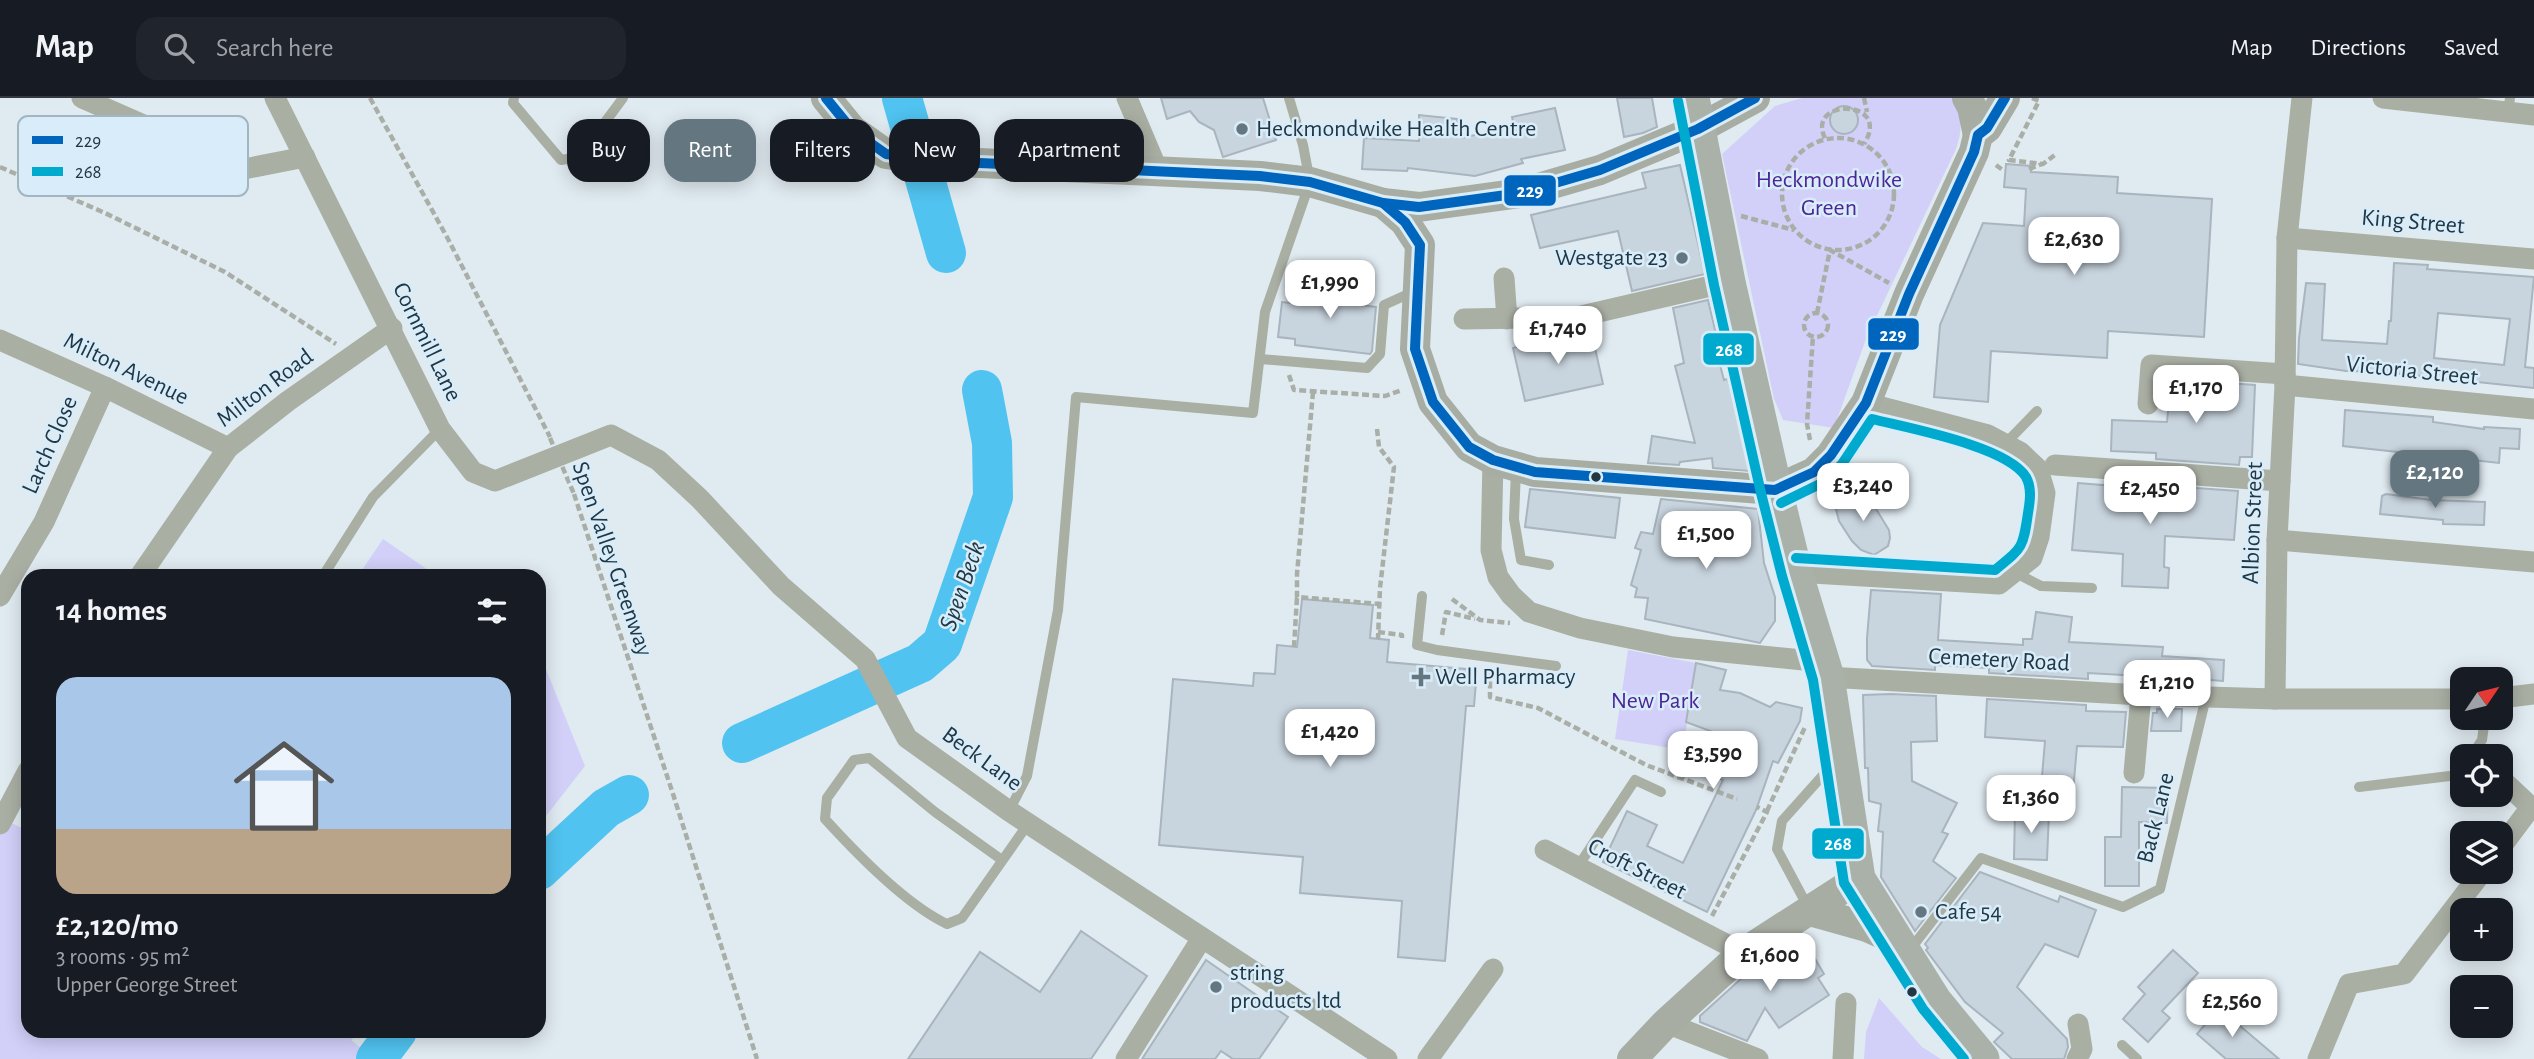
<!DOCTYPE html>
<meta charset="utf-8">
<style>
:root{--surface:#171b24;--page:#20242c;--text:#f1f3f6;--muted:#9ea1a6;--line:#363941;--accent:#647680}
body{margin:0;font-family:"Alegreya Sans",sans-serif;background:var(--page);color:var(--text);height:100vh;display:flex;flex-direction:column;font-size:26px;white-space:nowrap}
*{box-sizing:border-box;margin:0}
p{font-size:23px;color:var(--muted)}
.icon{flex:none;width:38px;height:38px;fill:none;stroke:currentColor;stroke-width:2;stroke-linecap:round;stroke-linejoin:round}
.map{position:relative;flex:1;overflow:hidden}
.sheet{position:absolute;left:21px;top:471px;width:525px;height:469px;display:flex;flex-direction:column;background:var(--surface);border-radius:21px;box-shadow:0 4px 18px #0003}
.sheet>*{flex:none}
.banner{position:absolute;left:567px;top:21px;width:665px;height:63px;display:flex;gap:14px}
.needle{width:46px;rotate:55deg}
.buttons{position:absolute;left:2450px;top:569px;display:grid;gap:14px}
.buttons a{display:grid;place-items:center;width:63px;height:63px;border-radius:14px;background:var(--surface);box-shadow:0 4px 18px #0003;font-size:35px}
.price{position:absolute;translate:-50% -60px;padding:0 16px;border-radius:14px;background:#fff;color:#222;font-size:23px;line-height:46px;filter:drop-shadow(0 2px 4px #0008)}
.price::after{content:'';position:absolute;left:50%;top:42px;width:21px;height:16px;margin-left:-10px;background:inherit;clip-path:polygon(0 0,100% 0,50% 100%)}
.price.active{background:var(--accent);color:#fff}
ul{padding:0;list-style:none}
li{display:grid;align-content:center;gap:14px;height:371px;padding:0 35px}
li span{display:grid;place-items:center;height:217px;border-radius:21px;color:#555}
li>.icon{margin-inline-start:auto}
span .icon{width:126px;height:126px;fill:#fffc;stroke-width:1}
li b{font-size:30px}
h2{display:flex;justify-content:space-between;align-items:center;height:84px;padding:0 35px;font-size:30px}
.tag{padding:0 24px;border-radius:21px;background:var(--surface);box-shadow:0 4px 18px #0003;font-size:24px;line-height:63px}
.tag.active{background:var(--accent);color:#fff}
header{display:flex;align-items:center;gap:42px;box-sizing:border-box;height:98px;padding:0 35px;background:var(--surface);border-bottom:2px solid var(--line)}
header strong{font-size:33px}
nav{display:flex;gap:38px;margin-inline-start:auto;font-size:24px}
.search{width:490px;height:63px;background:var(--page);display:flex;align-items:center;gap:18px;box-sizing:border-box;padding:0 24px;border-radius:21px;color:var(--muted);font-size:26px}
.map>svg:first-child{display:block}
.green{fill:#d2d0f9}
.lines{fill:none;stroke-linecap:round;stroke-linejoin:round}
.river{stroke:#50c3f0;stroke-width:40}
.building{fill:#c8d4de;stroke:#a8b4be;stroke-width:2;fill-rule:evenodd}
.path{stroke:#a9aea7;stroke-width:4.5;stroke-dasharray:7 3.5;stroke-linecap:butt}
.lane{stroke:#aaafa4;stroke-width:10}
.street{stroke:#aaafa4;stroke-width:21}
.secondary{stroke:#a8ada3;stroke-width:30}
.primary{stroke:#aab1a9;stroke-width:35}
.path-bridge{stroke:#a9aea7;stroke-width:4.5;stroke-dasharray:7 3.5;stroke-linecap:butt}
.bus-1-casing{stroke:#d8edf9;stroke-width:16}
.bus-2-casing{stroke:#d8edf9;stroke-width:16}
.bus-1{stroke:#0065bd;stroke-width:10}
.bus-2{stroke:#00a9ce;stroke-width:10}
.poi-dot{fill:#647680;stroke:#d8edf9;stroke-width:2.5}
.bus-dot{fill:#213743;stroke:#d8edf9;stroke-width:2.5}
.labels{text-anchor:middle;dominant-baseline:central;stroke-width:5;stroke-linejoin:round;paint-order:stroke}
.poi-label{font-size:24px;fill:#213743;stroke:#d8edf9;text-anchor:start}
.park-label{font-size:24px;fill:#4e2599;stroke:#d8edf9}
.street-label{font-size:24px;fill:#213743;stroke:#d8edf9}
.water-label{font-size:26px;font-style:italic;fill:#223945;stroke:#d8edf9}
.key{fill:#d8edf9;stroke:#a1b6c2;stroke-width:2}
.key-label{font-size:19px;fill:#213743}
.line-badge{stroke:#d8edf9;stroke-width:2.5}
.badge-label{font-size:19px;text-anchor:middle;font-weight:bold;fill:#fff}
</style>
<header>
<strong>Map</strong>
<div class="search"><svg class="icon" aria-label="search" viewBox="0 0 24 24"><circle cx="10" cy="10" r="6"/><path d="M15 15l6 6"/></svg>Search here</div>
<nav><a>Map</a><a>Directions</a><a>Saved</a></nav>
</header>
<div class="map">
<svg width="2534" height="961" viewBox="0 0 2534 961">
<rect width="100%" height="100%" fill="#e0ebf1"/>
<g class="green">
<path d="M1802,0H1953C1962,19 1963,31 1956,51L1866,241L1834,330L1783,322L1774,301L1722,56L1775,8Z"/>
<path d="M383,441L437,478H358Z"/>
<path d="M1628,552L1696,565L1683,652L1615,641Z"/>
<path d="M539,554L585,668L539,727Z"/>
<path d="M3,721L28,733V933H362L351,942L375,961H0V726Z"/>
<path d="M1879,900L1922,949L1941,961H1864L1866,934Z"/>
</g>
<g class="lines">
<g class="river">
<path d="M902,0L946,155"/>
<path d="M742,645L920,565L942,546L993,399L992,345L982,292"/>
<path d="M539,772L606,710L629,697"/>
<path d="M376,961L397,933"/>
</g>
</g>
<g class="building">
<path d="M1161,0H1263L1276,42L1223,59L1214,32L1199,24L1190,13L1167,21Z"/>
<path d="M1617,0H1652L1657,29L1643,35L1624,39Z"/>
<circle cx="1844" cy="22" r="14"/>
<path d="M1555,10L1565,52L1521,61L1523,65L1475,78L1408,70L1407,73L1362,71L1364,40L1419,43V17L1457,21L1462,40L1514,28L1512,19Z"/>
<path d="M2006,66L2032,68L2031,74L2118,79L2117,95L2212,101L2204,239L2108,233L2107,260L1991,253L1988,304L1934,299L1940,227L1983,125L2024,128L2026,91L2004,89Z"/>
<path d="M1680,67L1705,176L1632,193L1618,133L1540,150L1531,117L1646,90L1642,75Z"/>
<path d="M2394,165L2428,167L2427,171L2534,179L2525,269L2534,270V290L2382,274L2346,273L2298,266L2299,240L2306,185L2325,186L2322,242L2387,246L2389,223H2391ZM2438,215L2510,221L2504,267L2434,260Z"/>
<path d="M1328,178L1354,181L1351,206L1376,209L1372,253L1370,256L1295,247V241L1278,239L1282,204L1299,206L1300,199L1325,202Z"/>
<path d="M1708,202L1716,236L1712,237L1724,282L1728,281L1750,373L1713,370L1712,360L1680,364L1679,367L1648,365L1652,338L1695,345L1675,268L1684,265L1673,210Z"/>
<path d="M1591,232L1603,286L1525,303L1513,250Z"/>
<path d="M2171,281L2255,287L2252,359H2240L2239,367L2156,361V355L2111,353L2112,322L2167,324Z"/>
<path d="M2345,312L2433,319V324L2484,331V329L2520,331L2519,351L2500,350L2499,365L2343,348Z"/>
<path d="M2078,385L2114,388L2113,402L2153,405L2154,387L2238,393L2234,442L2165,438L2164,469L2169,470L2168,490L2122,488L2123,456L2072,452Z"/>
<path d="M1530,391L1620,400L1615,440L1525,429Z"/>
<path d="M1853,396L1867,402L1876,411L1889,432L1890,440L1888,448L1874,457L1861,452L1852,443L1839,423L1835,407L1838,397Z"/>
<path d="M2386,396L2431,402L2485,404L2484,427L2443,426V422L2380,416L2382,398Z"/>
<path d="M1661,401L1758,411L1764,465L1775,499V523L1760,545L1645,521L1648,500L1635,499L1637,490L1631,487L1641,452L1635,450L1641,434L1653,436Z"/>
<path d="M1871,492L1941,496L1938,542L2023,547V541H2032L2036,514L2072,519L2069,544L2163,549L2162,558L2224,562L2223,583L2183,580V585L2158,584V579L2088,575V581L1989,575V570L1935,567V572L1872,568L1867,562V540Z"/>
<path d="M1302,501L1373,507L1370,540L1389,542L1387,564L1477,572L1474,608H1466L1445,863L1398,859L1402,803L1300,795L1303,759L1159,747L1173,581L1253,588L1254,575L1275,576L1277,547L1297,549Z"/>
<path d="M1696,565L1726,572L1720,592L1740,595L1770,609L1776,604L1802,610L1800,623L1778,665L1773,663L1756,712L1707,814L1603,764L1627,713L1657,727L1647,748L1683,765L1723,682L1703,676L1716,635L1686,624Z"/>
<path d="M1891,596L1936,598L1937,643L1911,644L1912,683L1957,705L1942,734L1948,736L1933,763L1956,780L1915,833L1881,779L1883,734L1878,733L1881,706L1869,703L1868,670H1865L1863,597Z"/>
<path d="M1987,601L2086,607V613L2126,614L2123,649L2077,648L2072,705L2040,702L2045,643L1985,639Z"/>
<path d="M2157,611H2182L2181,633H2151L2153,615H2157Z"/>
<path d="M2122,689L2168,690L2167,725L2139,724V788H2105V739H2121Z"/>
<path d="M2015,713L2049,714L2047,762L2014,761Z"/>
<path d="M1980,774L2058,804L2060,798L2096,812L2078,859L2045,846L2017,889L2067,941L2068,949L2064,961H2012L1994,944L2003,935L1965,904L1926,852L1928,850L1925,846Z"/>
<path d="M1081,833L1147,878L1091,961H908L980,854L1040,894Z"/>
<path d="M1796,842L1805,844L1824,876L1818,880L1829,897L1779,930L1765,910L1747,943L1700,924V918L1754,869Z"/>
<path d="M2173,852L2198,875L2162,913L2170,920L2148,944L2123,921L2145,896L2138,889Z"/>
<path d="M1206,862L1288,919L1259,961H1233L1221,953L1215,961H1142Z"/>
<path d="M2219,910L2279,961H2226L2197,936Z"/>
</g>
<g class="lines">
<g class="path">
<path d="M370,0L448,141L550,339"/>
<path d="M1864,0L1867,14"/>
<path d="M2032,0L2039,3L2009,62L2043,66L2056,56"/>
<circle cx="1838" cy="96" r="56"/>
<path d="M1825,40C1805,0 1893,0 1864,46"/>
<path d="M1996,67L2004,73"/>
<path d="M0,69L105,115L225,174L336,246"/>
<path d="M2029,71L2042,66"/>
<path d="M1741,118L1794,132"/>
<path d="M1817,215L1830,152L1889,185"/>
<circle cx="1816" cy="227" r="12"/>
<path d="M1289,277L1294,292L1385,298L1402,292"/>
<path d="M1313,294L1297,476V499L1379,506"/>
<path d="M1377,331L1379,349L1394,369L1380,490L1378,541"/>
<path d="M1810,342L1807,326L1813,238"/>
<path d="M574,396L673,696L757,961"/>
<path d="M1452,501L1480,522L1510,525"/>
<path d="M1378,534L1402,537V540"/>
<path d="M1442,537L1446,514L1475,521"/>
<path d="M1294,549L1297,499"/>
<path d="M1490,573V599L1538,610L1646,667L1737,701"/>
<path d="M1767,713L1805,629"/>
<path d="M1712,818L1767,714L1757,709"/>
</g>
<g class="lane">
<path d="M514,0L513,5L561,62L579,59L623,0"/>
<path d="M2508,14L2510,0"/>
<path d="M1260,261L1367,270L1380,256L1384,207L1415,193"/>
<path d="M2005,346L2037,313"/>
<path d="M1516,372L1514,421L1521,462L1549,467"/>
<path d="M2014,474L2041,488L2092,490"/>
<path d="M323,478L373,399L440,331"/>
<path d="M1422,498L1417,547L1437,552L1556,568"/>
<path d="M2471,658L2482,642L2485,620"/>
<path d="M2359,689L2458,677L2462,671"/>
<path d="M1009,713L1027,678L1058,512L1076,299L1253,315L1265,214L1310,84L1303,47L1289,0"/>
<path d="M1002,762L935,714L869,660L854,662L827,700L825,721C855,754 907,807 947,826L962,820L1028,726"/>
<path d="M1577,770L1635,682L1661,694"/>
<path d="M1809,811L1777,751L1782,723L1833,666"/>
<path d="M1909,853L1981,760L2123,809L2160,791L2206,599"/>
<path d="M2122,947L2137,961"/>
</g>
<g class="street">
<path d="M82,0L244,71L305,59"/>
<path d="M275,0L440,331L473,374L495,383L611,337L658,362L700,401L781,488L865,561L907,640L1009,713L1387,961"/>
<path d="M1127,0L1158,73"/>
<path d="M2383,0L2534,17"/>
<path d="M2287,140L2534,161"/>
<path d="M1504,180L1507,221"/>
<path d="M1464,221L1577,219L1728,184"/>
<path d="M0,242L105,289L228,350"/>
<path d="M2285,287L2534,311"/>
<path d="M2148,306L2151,267L2285,276"/>
<path d="M1493,362L1491,452L1498,479L1511,497L1529,514L1580,530L1673,549L1823,564"/>
<path d="M2055,367L2280,383"/>
<path d="M2277,442L2534,464"/>
<path d="M1795,474L1999,486L2032,460L2039,439L2045,395L2038,371L2020,354L1988,337L1866,305"/>
<path d="M140,478L228,350L288,303L392,230"/>
<path d="M0,498L44,424L105,289"/>
<path d="M1827,579L2141,597L2275,601H2462"/>
<path d="M2501,600L2534,596"/>
<path d="M2275,601L2277,442L2285,287L2287,140L2302,0"/>
<path d="M2134,675L2141,597"/>
<path d="M2501,681L2531,709L2501,749"/>
<path d="M0,726L28,673"/>
<path d="M1545,752L1743,855"/>
<path d="M1666,925L1758,961"/>
<path d="M1126,961L1202,840"/>
<path d="M1428,961L1493,871"/>
<path d="M1843,961L1846,905"/>
<path d="M2077,961L2082,951L2078,926"/>
<path d="M2318,961L2349,886L2404,876L2482,774"/>
</g>
<g class="secondary">
<path d="M826,0L852,32L886,56L935,63L1260,78L1310,84L1383,105L1419,109L1521,95L1600,72L1698,31L1755,0"/>
<path d="M1967,0L1972,9L1978,37"/>
<path d="M1383,105L1405,124L1420,147L1415,251L1433,304L1469,349L1493,362L1535,374L1775,392L1814,374L1831,357L1866,305L1909,196L1974,54L1978,37L1987,30L2005,0"/>
<path d="M1810,813L1867,829L1894,841"/>
<path d="M1632,961L1666,925L1743,855L1858,781"/>
</g>
<path class="primary" d="M1692,0L1728,184L1775,392L1795,474L1827,579L1858,781L1935,904L1982,961"/>
<path class="path-bridge" d="M550,340L574,396"/>
<g class="bus-1-casing">
<g id="bus-1">
<path d="M826,0L852,32L886,56L935,63L1260,78L1310,84L1383,105L1419,109L1521,95L1600,72L1698,31L1755,0"/>
<path d="M1383,105L1405,124L1420,147L1415,251L1433,304L1469,349L1493,362L1535,374L1775,392L1814,374L1831,357L1866,305L1909,196L1974,54L1978,37L1987,30L2005,0"/>
</g>
</g>
<g class="bus-2-casing">
<g id="bus-2">
<path d="M1678,3L1714,187L1761,395L1782,478L1813,582L1844,785L1923,911L1964,961"/>
<path d="M1781,405L1824,384L1842,366L1872,321C1907,330 2007,348 2026,379C2032,390 2030,403 2028,415C2023,451 2022,450 1995,472L1796,460"/>
</g>
</g>
<use href="#bus-1" class="bus-1"/>
<use href="#bus-2" class="bus-2"/>
</g>
<g class="poi-dot">
<circle cx="1242" cy="31" r="7"/>
<circle cx="1682" cy="160" r="7"/>
<path d="M1417.5 568.5h7v7h7v7h-7v7h-7v-7h-7v-7h7z"/>
<circle cx="1921" cy="814" r="7"/>
<circle cx="1216" cy="889" r="7"/>
</g>
<g class="bus-dot">
<circle cx="1596" cy="379" r="6"/>
<circle cx="1912" cy="894" r="6"/>
</g>
<g class="labels">
<g class="poi-label">
<text x="1256" y="31">Heckmondwike Health Centre</text>
<text x="1668" y="160" text-anchor="end">Westgate 23</text>
<text x="1435" y="579">Well Pharmacy</text>
<text x="1935" y="814">Cafe 54</text>
<text x="1230" y="875">string<tspan x="1230" dy="28">products ltd</tspan></text>
</g>
<g class="park-label">
<text x="1829" y="82">Heckmondwike<tspan x="1829" dy="28">Green</tspan></text>
<text x="1655" y="603">New Park</text>
</g>
<g class="street-label">
<text transform="translate(2413 124) rotate(5)">King Street</text>
<text transform="translate(427 244) rotate(64)">Cornmill Lane</text>
<text transform="translate(126 271) rotate(26)">Milton Avenue</text>
<text transform="translate(2412 273) rotate(6)">Victoria Street</text>
<text transform="translate(265 290) rotate(-37)">Milton Road</text>
<text transform="translate(50 347) rotate(-66)">Larch Close</text>
<text transform="translate(2253 425) rotate(-88)">Albion Street</text>
<text transform="translate(612 461) rotate(71)">Spen Valley Greenway</text>
<text transform="translate(1999 562) rotate(3)">Cemetery Road</text>
<text transform="translate(982 661) rotate(36)">Beck Lane</text>
<text transform="translate(2156 720) rotate(-76)">Back Lane</text>
<text transform="translate(1637 771) rotate(27)">Croft Street</text>
</g>
<g class="water-label">
<text transform="translate(962 488) rotate(-71)">Spen Beck</text>
</g>
</g>
<rect x="18" y="18" width="230" height="80" rx="10" class="key"/>
<rect x="32" y="38" width="31" height="8" fill="#0065bd"/>
<rect x="32" y="69" width="31" height="9" fill="#00a9ce"/>
<g class="key-label">
<text x="75" y="49">229</text>
<text x="75" y="80">268</text>
</g>
<g class="line-badge">
<rect x="1503" y="76" width="54" height="33" rx="7" fill="#0065bd"/>
<rect x="1867" y="219" width="53" height="34" rx="7" fill="#0065bd"/>
<rect x="1702" y="234" width="53" height="34" rx="7" fill="#00a9ce"/>
<rect x="1811" y="729" width="54" height="33" rx="7" fill="#00a9ce"/>
</g>
<g class="badge-label">
<text x="1530" y="99">229</text>
<text x="1893" y="243">229</text>
<text x="1729" y="258">268</text>
<text x="1838" y="752">268</text>
</g>
</svg>
<div class="buttons">
<a><svg class="needle" viewBox="-14 -14 28 28"><path d="M0-13l5 13h-10z" fill="#e53935"/><path d="M0 13l5-13h-10z" fill="#9ea1a6"/></svg></a>
<a><svg class="icon" aria-label="locate" viewBox="0 0 24 24"><circle cx="12" cy="12" r="6"/><path d="M12 2v4M12 18v4M2 12h4M18 12h4"/></svg></a>
<a><svg class="icon" aria-label="layers" viewBox="0 0 24 24"><path d="M12 4l9 5-9 5-9-5zM3 14l9 5 9-5"/></svg></a>
<a>+</a>
<a>−</a>
</div>
<b class="price" style="left:2074px;top:179px">£2,630</b>
<b class="price" style="left:1330px;top:222px">£1,990</b>
<b class="price" style="left:1558px;top:268px">£1,740</b>
<b class="price" style="left:2196px;top:327px">£1,170</b>
<b class="price active" style="left:2435px;top:412px">£2,120</b>
<b class="price" style="left:1863px;top:425px">£3,240</b>
<b class="price" style="left:2150px;top:428px">£2,450</b>
<b class="price" style="left:1706px;top:473px">£1,500</b>
<b class="price" style="left:2167px;top:622px">£1,210</b>
<b class="price" style="left:1330px;top:671px">£1,420</b>
<b class="price" style="left:1713px;top:693px">£3,590</b>
<b class="price" style="left:2031px;top:737px">£1,360</b>
<b class="price" style="left:1770px;top:895px">£1,600</b>
<b class="price" style="left:2232px;top:941px">£2,560</b>
<div class="banner">
<a class="tag">Buy</a>
<a class="tag active">Rent</a>
<a class="tag">Filters</a>
<a class="tag">New</a>
<a class="tag">Apartment</a>
</div>
<section class="sheet">
<h2>14 homes<svg class="icon" aria-label="filters" viewBox="0 0 24 24"><path d="M4 7h16M4 17h16"/><circle cx="9" cy="7" r="2"/><circle cx="15" cy="17" r="2"/></svg></h2>
<ul>
<li><span style="background:linear-gradient(#a9c7e8 70%,#b9a48a 0)"><svg class="icon" aria-label="home" viewBox="0 0 24 24"><path d="M3 11l9-7 9 7M6 9v11h12V9"/></svg></span><div><b>£2,120/mo</b><p>3 rooms · 95 m²</p><p>Upper George Street</p></div></li>
</ul>
</section>
</div>
